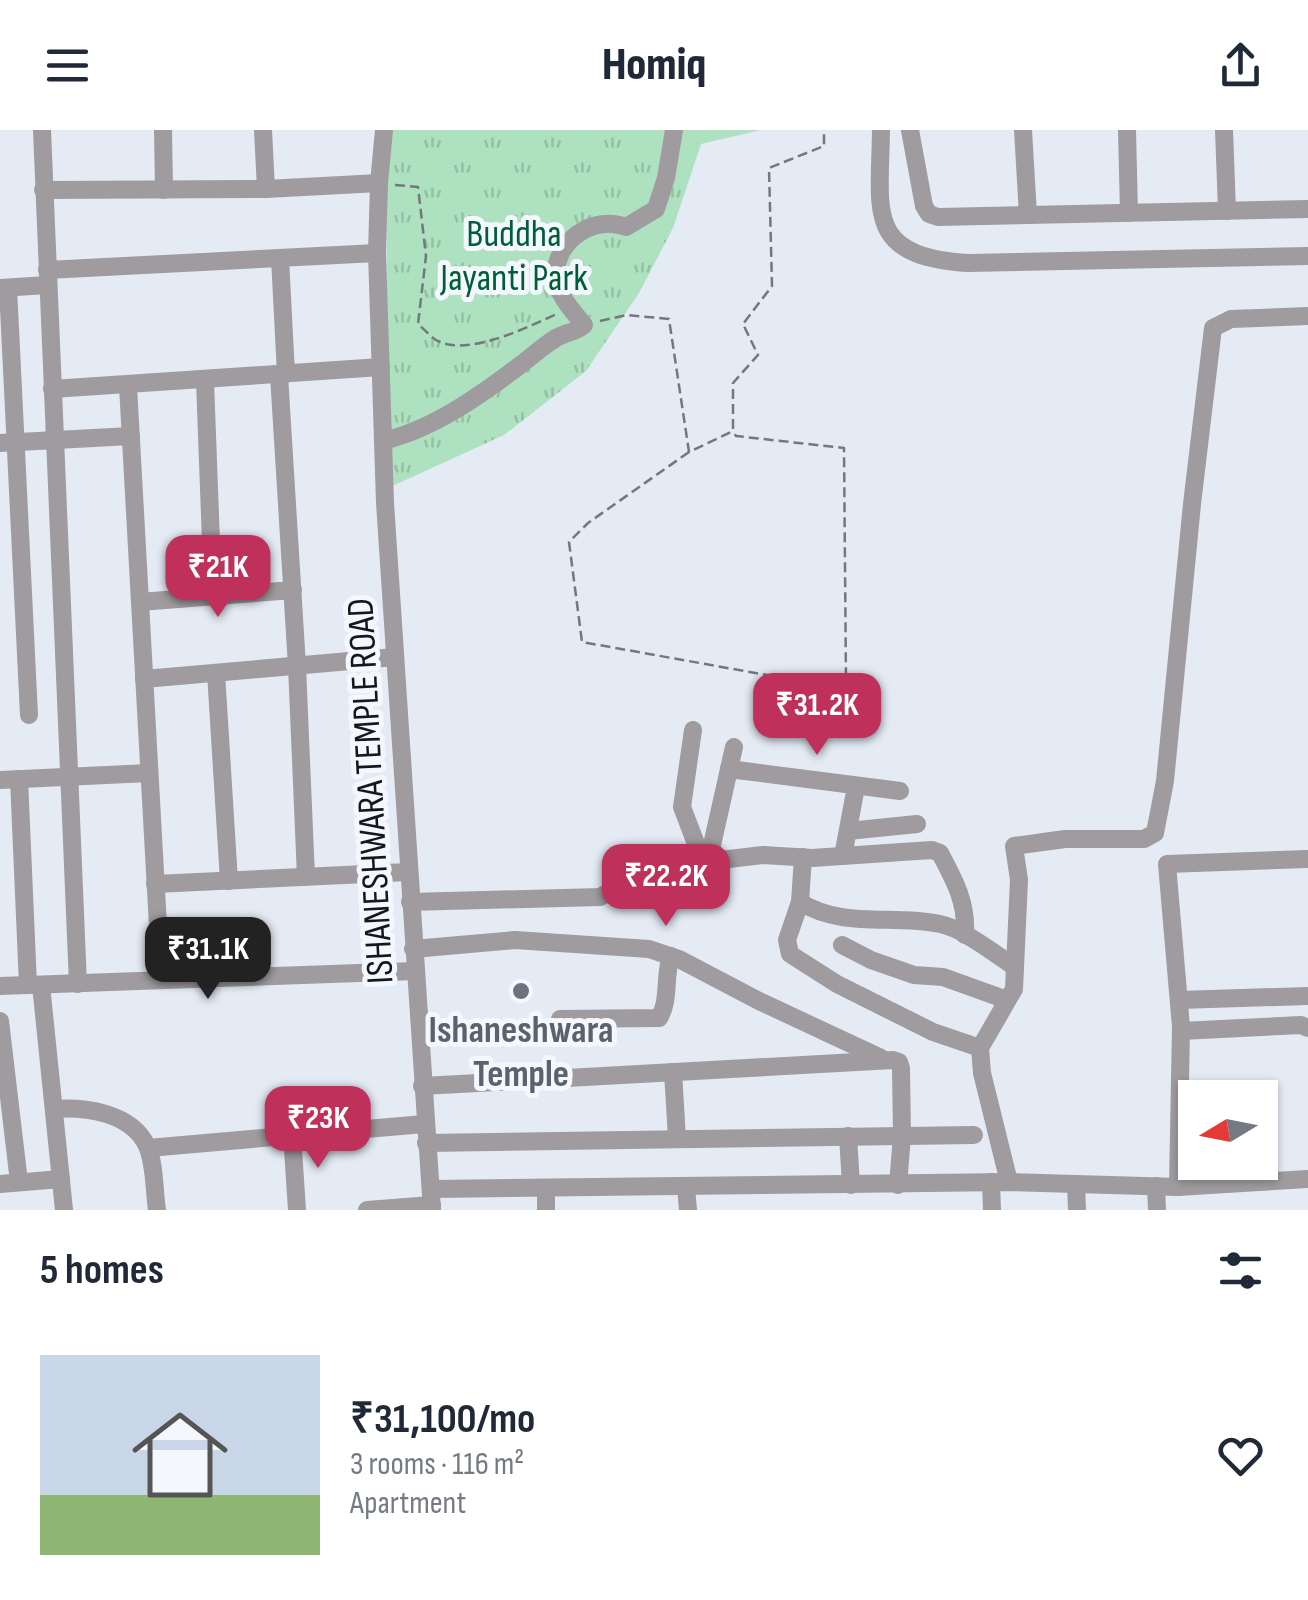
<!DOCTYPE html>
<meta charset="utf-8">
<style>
:root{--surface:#fff;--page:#f2f2f3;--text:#1f2937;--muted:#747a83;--accent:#bf305a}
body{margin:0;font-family:"Sofia Sans Condensed",sans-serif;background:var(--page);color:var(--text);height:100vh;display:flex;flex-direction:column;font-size:38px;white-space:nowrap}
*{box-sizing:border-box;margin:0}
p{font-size:32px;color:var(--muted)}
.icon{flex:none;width:55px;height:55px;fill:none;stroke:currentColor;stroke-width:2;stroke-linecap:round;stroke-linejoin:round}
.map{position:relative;height:1080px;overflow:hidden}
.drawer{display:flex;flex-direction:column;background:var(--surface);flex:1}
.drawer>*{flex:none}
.needle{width:65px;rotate:260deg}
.tools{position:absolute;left:1178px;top:950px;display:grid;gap:20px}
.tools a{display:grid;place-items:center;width:100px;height:100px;border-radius:0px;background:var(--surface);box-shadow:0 2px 8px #0004;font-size:50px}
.price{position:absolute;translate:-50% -85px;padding:0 22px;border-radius:20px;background:var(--accent);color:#fff;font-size:32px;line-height:65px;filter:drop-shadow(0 2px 5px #0008)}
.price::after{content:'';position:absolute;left:50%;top:60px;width:30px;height:22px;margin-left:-15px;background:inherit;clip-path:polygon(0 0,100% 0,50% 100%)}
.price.active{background:#222;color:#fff}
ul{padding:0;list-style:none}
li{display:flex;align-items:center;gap:30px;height:250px;padding:0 40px}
li span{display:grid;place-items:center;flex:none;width:280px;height:200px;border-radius:0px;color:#555}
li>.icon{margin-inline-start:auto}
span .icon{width:120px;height:120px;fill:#fffc;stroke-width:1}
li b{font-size:42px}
h2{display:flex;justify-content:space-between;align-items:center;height:120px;padding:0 40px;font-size:42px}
header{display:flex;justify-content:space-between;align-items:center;height:130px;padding:0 40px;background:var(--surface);font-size:45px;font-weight:800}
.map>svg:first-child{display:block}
.grass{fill:url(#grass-tufts)}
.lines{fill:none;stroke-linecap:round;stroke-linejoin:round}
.path{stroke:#73787e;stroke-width:2.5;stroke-dasharray:10 5;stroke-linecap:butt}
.minor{stroke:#9f9b9f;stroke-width:18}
.worship-dot{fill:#6b7280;stroke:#f4f8fe;stroke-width:4}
.labels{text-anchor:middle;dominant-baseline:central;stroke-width:10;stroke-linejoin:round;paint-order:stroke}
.park-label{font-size:38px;fill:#005e36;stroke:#f4f8fe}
.street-label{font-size:38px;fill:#15181b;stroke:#f4f8fe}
.worship-label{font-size:38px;font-weight:bold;fill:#5b616d;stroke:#f4f8fe}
</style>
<header><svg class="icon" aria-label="menu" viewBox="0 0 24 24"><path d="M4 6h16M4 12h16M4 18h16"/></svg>Homiq<svg class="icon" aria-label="share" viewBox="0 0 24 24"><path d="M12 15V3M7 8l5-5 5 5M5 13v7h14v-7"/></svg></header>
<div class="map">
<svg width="1308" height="1080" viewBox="0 0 1308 1080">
<defs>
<pattern id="grass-tufts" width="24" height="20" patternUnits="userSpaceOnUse" patternTransform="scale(2.5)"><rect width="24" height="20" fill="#aee1c0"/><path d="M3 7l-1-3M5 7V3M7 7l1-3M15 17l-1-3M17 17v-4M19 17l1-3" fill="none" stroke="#95c0a4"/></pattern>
</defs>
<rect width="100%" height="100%" fill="#e4ebf5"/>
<path class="grass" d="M390,0H761L701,14L673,98L639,163L586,241L504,305L386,359L387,15Z"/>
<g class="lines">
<g class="path">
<path d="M395,55L418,57L426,126L418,194C424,199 430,206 436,210C467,228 527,197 557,184"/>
<path d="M600,191L627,185L669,189L689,322L733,301V253L758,225L743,194L772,156L769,38L824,16V0"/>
<path d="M689,322L588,393L569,412L582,512L834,557L846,552L844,318L736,306L733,301"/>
</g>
<g class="minor">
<path d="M42,0L78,854"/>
<path d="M163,0L164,60"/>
<path d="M263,0L266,59"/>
<path d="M384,0L379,53L377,123L385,373L432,1080"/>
<path d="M881,0C880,83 865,126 968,133L1308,126"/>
<path d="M910,0L924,76L929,84L938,87L1308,79"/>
<path d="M1023,0L1028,85"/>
<path d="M1127,0L1129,83"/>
<path d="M1224,0L1227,81"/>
<path d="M43,60L266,59L379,53"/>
<path d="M280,128L286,244"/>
<path d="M47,140L377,123"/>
<path d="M0,158L47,155"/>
<path d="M8,158L29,585"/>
<path d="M279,245L297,536L306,747"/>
<path d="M205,251L213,466"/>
<path d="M128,256L161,850"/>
<path d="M52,259L381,237"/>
<path d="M383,311C433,299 478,267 519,236C531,227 543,216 556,208C566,202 575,203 584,195C573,181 558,166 556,148C553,112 593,84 626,97L656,79L666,48L674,0"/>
<path d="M0,313L131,306"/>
<path d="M140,472L293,460"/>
<path d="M216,543L229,751"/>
<path d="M144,549L395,527"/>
<path d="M693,600L682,677L703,732"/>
<path d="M729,639L900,661"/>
<path d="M19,649L28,855"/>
<path d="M0,650L149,643"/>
<path d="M848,701L917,694"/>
<path d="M700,725L712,715L734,617"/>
<path d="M843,726L856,657"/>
<path d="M803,727L800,772L787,810L790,824L837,854L933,902L980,918"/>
<path d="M155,754L408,742"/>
<path d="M410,772L600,767L637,747L703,732L763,725L812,728L932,720L940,723C955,751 967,773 965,805"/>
<path d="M800,772C843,799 893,784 940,794C962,798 995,824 1015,837"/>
<path d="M842,815L871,830L914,845L943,847L1007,870"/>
<path d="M413,819L515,810L649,819L679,829L759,871L881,928"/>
<path d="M41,855L64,1080"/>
<path d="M0,856L415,841"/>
<path d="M1179,870L1308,866"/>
<path d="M560,889L659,888C670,871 664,846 671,826"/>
<path d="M0,891L19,1052"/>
<path d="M1181,901L1301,895L1308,898"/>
<path d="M673,942L677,1008"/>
<path d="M422,956L893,930L899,932L901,938L902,1006L898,1055"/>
<path d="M54,979C85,977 131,982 147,1016C155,1034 154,1060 157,1080"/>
<path d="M292,1004L297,1080"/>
<path d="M848,1006L851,1055"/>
<path d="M426,1013L974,1005"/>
<path d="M148,1018L424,994"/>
<path d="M991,1052L992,1080"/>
<path d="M1009,1052L982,943L980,918L1014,859L1019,750L1014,716L1065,709H1144L1155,703L1165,651L1192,374L1213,198L1231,189L1308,186"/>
<path d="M0,1054L61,1049"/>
<path d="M1076,1054L1077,1080"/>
<path d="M1156,1056L1157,1080"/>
<path d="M686,1057L688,1080"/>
<path d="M1178,1057L1181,897L1167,734L1308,729"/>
<path d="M431,1059L1009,1052L1178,1057L1308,1049"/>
<path d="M546,1059V1080"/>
<path d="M367,1080L432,1075"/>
</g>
</g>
<circle class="worship-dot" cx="521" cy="861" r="10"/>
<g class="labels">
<g class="park-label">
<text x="514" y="104">Buddha<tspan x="514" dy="44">Jayanti Park</tspan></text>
</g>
<g class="street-label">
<text transform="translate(371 661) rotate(-93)">ISHANESHWARA TEMPLE ROAD</text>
</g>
<g class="worship-label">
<text x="521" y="900">Ishaneshwara<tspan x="521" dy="44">Temple</tspan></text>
</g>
</g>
</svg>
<div class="tools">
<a><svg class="needle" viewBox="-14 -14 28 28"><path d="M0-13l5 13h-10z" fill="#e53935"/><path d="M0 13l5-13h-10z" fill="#747a83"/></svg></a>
</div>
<b class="price" style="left:218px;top:490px">₹21K</b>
<b class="price" style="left:817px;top:628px">₹31.2K</b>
<b class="price" style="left:666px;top:799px">₹22.2K</b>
<b class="price active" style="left:208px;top:872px">₹31.1K</b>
<b class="price" style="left:318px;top:1041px">₹23K</b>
</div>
<section class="drawer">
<h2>5 homes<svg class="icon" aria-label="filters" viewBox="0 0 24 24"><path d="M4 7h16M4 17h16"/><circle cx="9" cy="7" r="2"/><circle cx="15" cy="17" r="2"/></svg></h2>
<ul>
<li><span style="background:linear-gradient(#c9d6e8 70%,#8fb573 0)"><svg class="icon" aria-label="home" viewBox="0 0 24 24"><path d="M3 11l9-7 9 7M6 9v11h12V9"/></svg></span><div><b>₹31,100/mo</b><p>3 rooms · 116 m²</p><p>Apartment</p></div><svg class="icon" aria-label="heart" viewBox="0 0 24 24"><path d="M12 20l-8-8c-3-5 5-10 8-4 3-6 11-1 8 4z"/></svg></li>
</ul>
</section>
